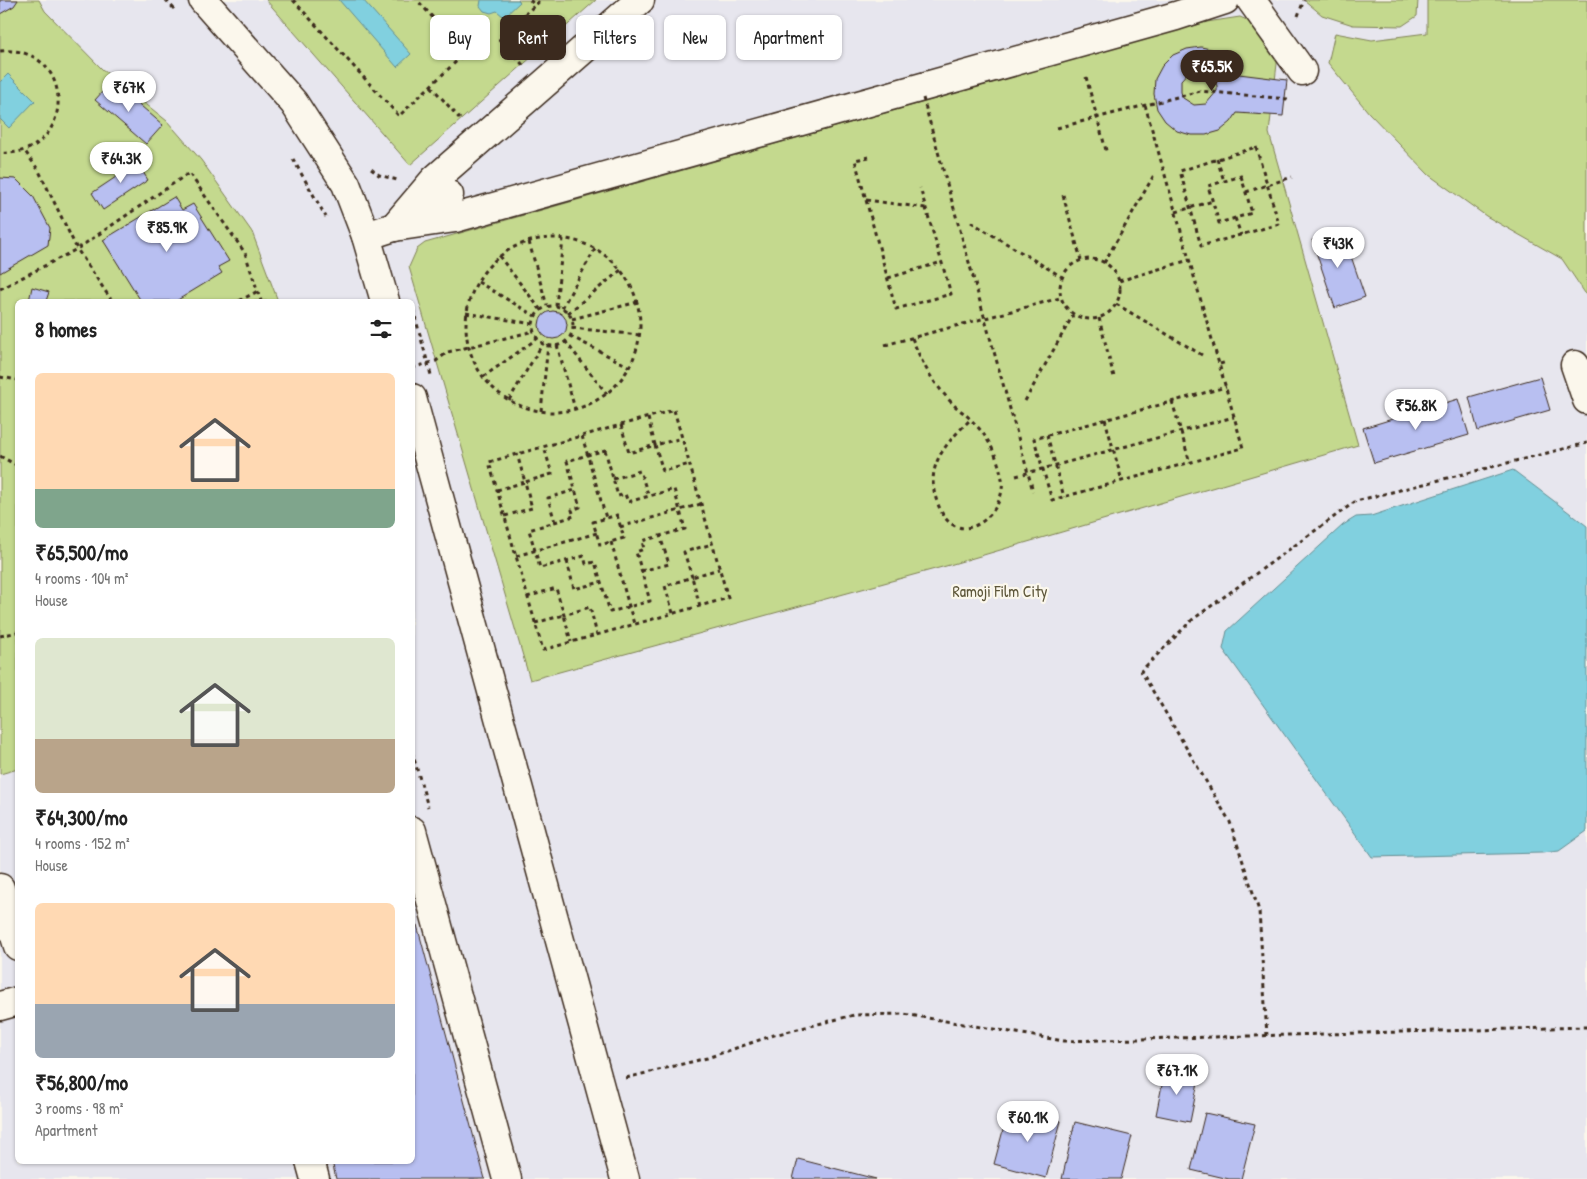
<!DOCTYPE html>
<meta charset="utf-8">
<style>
:root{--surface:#fff;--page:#f6f6f6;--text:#222;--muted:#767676;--accent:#3b2a1e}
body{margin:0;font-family:"Patrick Hand",sans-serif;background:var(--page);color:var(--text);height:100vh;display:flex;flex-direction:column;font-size:19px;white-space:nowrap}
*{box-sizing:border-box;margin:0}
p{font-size:16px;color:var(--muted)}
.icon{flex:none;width:28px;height:28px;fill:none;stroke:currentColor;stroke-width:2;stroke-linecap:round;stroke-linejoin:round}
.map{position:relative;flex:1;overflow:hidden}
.side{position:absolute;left:15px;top:299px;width:400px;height:865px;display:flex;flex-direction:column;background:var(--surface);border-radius:8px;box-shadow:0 1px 4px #0004}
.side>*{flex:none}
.banner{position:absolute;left:430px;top:15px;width:475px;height:45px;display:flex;gap:10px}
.price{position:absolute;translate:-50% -42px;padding:0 11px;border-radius:18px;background:#fff;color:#222;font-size:16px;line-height:32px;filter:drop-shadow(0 1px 2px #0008)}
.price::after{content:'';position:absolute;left:50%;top:30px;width:15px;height:11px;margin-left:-8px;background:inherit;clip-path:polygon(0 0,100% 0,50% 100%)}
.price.active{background:var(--accent);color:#fff}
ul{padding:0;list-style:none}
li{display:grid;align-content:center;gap:10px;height:265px;padding:0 20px}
li span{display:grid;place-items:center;height:155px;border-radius:8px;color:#555}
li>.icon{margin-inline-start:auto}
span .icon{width:90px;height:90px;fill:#fffc;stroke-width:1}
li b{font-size:21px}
h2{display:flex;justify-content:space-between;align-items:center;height:60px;padding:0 20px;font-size:21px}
.pill{padding:0 18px;border-radius:8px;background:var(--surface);box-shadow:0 1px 4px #0004;font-size:18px;line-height:45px}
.pill.active{background:var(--accent);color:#fff}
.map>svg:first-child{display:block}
.built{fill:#e7e6ee;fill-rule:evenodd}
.green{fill:#c4d98e;stroke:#808256}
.water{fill:#81d0df;stroke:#658e92}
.building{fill:#b8bff1;stroke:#3b2a1e;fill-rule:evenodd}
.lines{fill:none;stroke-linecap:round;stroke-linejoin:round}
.minor-casing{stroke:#3b2a1e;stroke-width:31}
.path{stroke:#3b2a1e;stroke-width:3;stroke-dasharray:4 4;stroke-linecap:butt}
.minor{stroke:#fbf7ec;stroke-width:28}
.path-bridge{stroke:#3b2a1e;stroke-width:3;stroke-dasharray:4 4;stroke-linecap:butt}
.labels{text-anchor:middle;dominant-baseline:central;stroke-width:4.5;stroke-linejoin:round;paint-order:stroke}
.park-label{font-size:16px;fill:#5d563a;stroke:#fbf7ec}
</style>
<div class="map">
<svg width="1587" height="1179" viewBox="0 0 1587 1179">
<rect width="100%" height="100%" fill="#fbf7ec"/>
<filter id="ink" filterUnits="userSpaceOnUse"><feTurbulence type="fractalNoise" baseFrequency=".02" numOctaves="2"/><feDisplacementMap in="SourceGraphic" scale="10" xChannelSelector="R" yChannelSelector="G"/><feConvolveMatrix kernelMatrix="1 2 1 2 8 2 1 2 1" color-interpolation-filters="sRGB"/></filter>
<g filter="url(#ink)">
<path class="built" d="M0,0H1587V1179H0ZM18,301H412V1161H18Z"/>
<g class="green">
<path d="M0,0H39L45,11L102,69L167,121L201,160L252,232L278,301H18V769L0,774Z"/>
<path d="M266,0H596L410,165Z"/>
<path d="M1304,0H1418L1417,16L1402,26L1353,25L1322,15Z"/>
<path d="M1427,0H1587V296L1562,259L1486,216L1429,175L1369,113L1328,63L1335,33L1372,40L1427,33Z"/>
<path d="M1240,17L1261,26L1278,55L1269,133L1358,445L946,566L530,680L409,267L417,249L425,243L1207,22Z"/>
</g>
<g class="water">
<path d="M339,0H363L411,54L397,67Z"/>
<path d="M481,0H518L520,2L504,17L497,11L491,13L484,11L480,6Z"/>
<path d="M8,74L35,101L9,128L0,119V82Z"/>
<path d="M1513,470L1587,526V831L1559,851L1542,853L1372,857L1223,649L1227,631L1343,525L1356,517L1371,516Z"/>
</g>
<g class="building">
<path d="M0,0H18L14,6L0,14Z"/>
<path d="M1201,47L1215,50L1227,57L1239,74L1287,80L1283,116L1237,113L1231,122L1220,131L1206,135H1191L1177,131L1165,121L1157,109L1154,94L1155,79L1162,66L1173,55L1187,49ZM1202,69L1213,75L1217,86V91L1206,104L1194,105L1183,98L1181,92V80L1190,70Z"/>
<path d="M112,81L163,125L146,144L95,100Z"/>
<path d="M134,158L148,180L103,210L92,193L119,175L117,169Z"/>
<path d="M0,178L16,179L33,196L50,228L48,245L0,273Z"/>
<path d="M174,197L182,210L193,204L229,261L218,267L222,273L176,301H141L103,240Z"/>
<path d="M1342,230L1365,297L1335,308L1312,240Z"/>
<path d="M32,287L49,292L46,301H29Z"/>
<circle cx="553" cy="325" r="14"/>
<path d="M1540,377L1550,410L1478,431L1469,397Z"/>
<path d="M1458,399L1469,435L1374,463L1363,428Z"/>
<path d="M417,925L485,1179H336L332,1161H412V926Z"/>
<path d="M1165,1070L1199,1077L1190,1122L1156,1115Z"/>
<path d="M1009,1108L1061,1121L1046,1178L994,1164Z"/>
<path d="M1205,1113L1255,1124L1241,1179H1229L1191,1170Z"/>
<path d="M1075,1122L1132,1136L1121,1179H1062Z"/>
<path d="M798,1159L876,1179H793Z"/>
</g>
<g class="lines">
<g class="minor-casing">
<g id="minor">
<path d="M203,0L294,103L346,184L366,236L385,301"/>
<path d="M1251,0L1302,71"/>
<path d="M413,216L449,195"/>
<path d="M394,227L434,180L640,0"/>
<path d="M366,236L394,227L455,218L1176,16L1225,0"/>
<path d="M1575,365L1587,400"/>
<path d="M412,398L625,1179"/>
<path d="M412,831L507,1179"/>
<path d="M0,888L18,946"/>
<path d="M0,1006L18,1001"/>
<path d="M310,1161L315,1179"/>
</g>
</g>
<g class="path">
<path d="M166,0L175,10"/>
<path d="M293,0L399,116L465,53L417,0"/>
<path d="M530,0L535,6"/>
<path d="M1298,16L1304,0"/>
<path d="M0,51C78,44 77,158 0,153"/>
<path d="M523,65L498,38L541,0"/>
<path d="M1086,77L1107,154"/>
<path d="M431,86L460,119"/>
<path d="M1145,105L1243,448L1052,500L1034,439L1226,387"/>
<path d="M1057,128L1200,91L1288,99"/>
<path d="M1256,147L1279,224L1201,246L1180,171Z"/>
<path d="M869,157L855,160L896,309L951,294L920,188"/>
<path d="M293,159L326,217"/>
<path d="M1217,159L1224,181"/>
<path d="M371,169L379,175L397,180"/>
<path d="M1241,176L1252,213L1219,223L1208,186Z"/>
<path d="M1246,192L1292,177"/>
<path d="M1063,195L1081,260"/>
<path d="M866,200L926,208"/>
<path d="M1176,212L1213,201"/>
<path d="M1235,218L1241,235"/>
<path d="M971,222L1062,277"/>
<circle cx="553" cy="325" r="87"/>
<path d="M529,242L547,306"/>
<path d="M499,256L540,309"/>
<circle cx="1090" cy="289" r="30"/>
<path d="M1104,263L1154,175"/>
<path d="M888,278L942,262"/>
<path d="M1119,281L1189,260"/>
<path d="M478,282L535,316"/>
<path d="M0,289L77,249L39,171L24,150"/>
<path d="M112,301L77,249L189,173L245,253L261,301"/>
<path d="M239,301L258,291"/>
<path d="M1116,304L1202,355"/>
<path d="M556,306L563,239"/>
<circle cx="553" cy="326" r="20"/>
<path d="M562,308L595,249"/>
<path d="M413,309L431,375"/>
<path d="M466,313L533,324"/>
<path d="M568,313L621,270"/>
<path d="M1099,318L1114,377"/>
<path d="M572,319L638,302"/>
<path d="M572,328L640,335"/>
<path d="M570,336L630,367"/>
<path d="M912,338C922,364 932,381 951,402C957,409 965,413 971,420C988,436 998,456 1002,479C1007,514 960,550 941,511C921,470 942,447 971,419"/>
<path d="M565,341L607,394"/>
<path d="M557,345L575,409"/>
<path d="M885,345L1060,298"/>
<path d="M1220,364L1227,362"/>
<path d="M412,368L436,361L448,352L534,331"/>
<path d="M0,377L18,380"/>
<path d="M483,377L538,338"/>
<path d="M509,400L543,343"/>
<path d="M1025,401L1073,315"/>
<path d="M1172,401L1190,463"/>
<path d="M674,410L728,598L543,650L489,462Z"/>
<path d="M541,411L548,345"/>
<path d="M648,418L655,445L682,438"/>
<path d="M1105,419L1122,481"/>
<path d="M621,425L629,453L655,445L663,471L690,464"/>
<path d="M1047,435L1064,497"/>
<path d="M582,436L606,518"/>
<path d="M605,450L618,496L625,494L628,502L674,489L685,529L642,541L644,549L636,552L650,601L610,612L595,562L586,564L584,556L540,568L529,530L574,516L572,510L580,507L567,461Z"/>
<path d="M0,456L18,466"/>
<path d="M1016,476L1234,417"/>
<path d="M613,479L640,471L649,497"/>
<path d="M497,490L525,482L517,454"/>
<path d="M617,515L624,538L600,545L593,522Z"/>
<path d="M505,516L532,508L525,482L552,474L544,447"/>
<path d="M555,522L548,498L575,490"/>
<path d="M620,527L701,504"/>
<path d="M611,542L634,624"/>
<path d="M516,556L597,533"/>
<path d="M567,561L574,589L601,582"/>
<path d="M641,571L669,564L660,536"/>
<path d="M527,597L556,588L564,615L590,607L597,635"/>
<path d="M700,606L692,577L719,569"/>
<path d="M673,613L665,586L692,577L684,552L712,544"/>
<path d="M535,623L564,615L571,642"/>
<path d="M0,636L18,632"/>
<path d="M412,752L428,807"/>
<path d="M1267,1036L1259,911L1230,822L1141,671L1192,620L1356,501L1587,443"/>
<path d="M626,1078L707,1058L774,1035L854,1015L904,1014L1064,1041L1587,1027"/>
</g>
<use href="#minor" class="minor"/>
<path class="path-bridge" d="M923,98L1033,491"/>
</g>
</g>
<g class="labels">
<g class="park-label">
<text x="1000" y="591">Ramoji Film City</text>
</g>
</g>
</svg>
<b class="price active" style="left:1212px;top:92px">₹65.5K</b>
<b class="price" style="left:129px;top:113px">₹67K</b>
<b class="price" style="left:121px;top:184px">₹64.3K</b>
<b class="price" style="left:167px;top:253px">₹85.9K</b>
<b class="price" style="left:1338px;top:269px">₹43K</b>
<b class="price" style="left:1416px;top:431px">₹56.8K</b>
<b class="price" style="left:1177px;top:1096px">₹67.1K</b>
<b class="price" style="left:1028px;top:1143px">₹60.1K</b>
<div class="banner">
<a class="pill">Buy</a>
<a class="pill active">Rent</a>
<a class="pill">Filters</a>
<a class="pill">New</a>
<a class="pill">Apartment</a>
</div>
<section class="side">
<h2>8 homes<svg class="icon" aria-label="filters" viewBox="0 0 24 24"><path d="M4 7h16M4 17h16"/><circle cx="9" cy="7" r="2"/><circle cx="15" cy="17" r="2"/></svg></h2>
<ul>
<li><span style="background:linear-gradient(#ffd9b3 75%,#7fa58c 0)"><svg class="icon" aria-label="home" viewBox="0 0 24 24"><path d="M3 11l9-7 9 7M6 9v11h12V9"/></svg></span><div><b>₹65,500/mo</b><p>4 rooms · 104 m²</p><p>House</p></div></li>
<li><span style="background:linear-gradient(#dfe7d0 65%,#b9a48a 0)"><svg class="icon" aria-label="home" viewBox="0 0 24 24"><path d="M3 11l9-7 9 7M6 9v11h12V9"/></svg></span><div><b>₹64,300/mo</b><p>4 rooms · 152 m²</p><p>House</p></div></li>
<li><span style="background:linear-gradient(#ffd9b3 65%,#9aa5b1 0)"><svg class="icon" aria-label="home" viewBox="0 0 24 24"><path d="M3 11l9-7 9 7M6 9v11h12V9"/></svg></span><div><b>₹56,800/mo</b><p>3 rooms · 98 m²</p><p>Apartment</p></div></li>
</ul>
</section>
</div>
